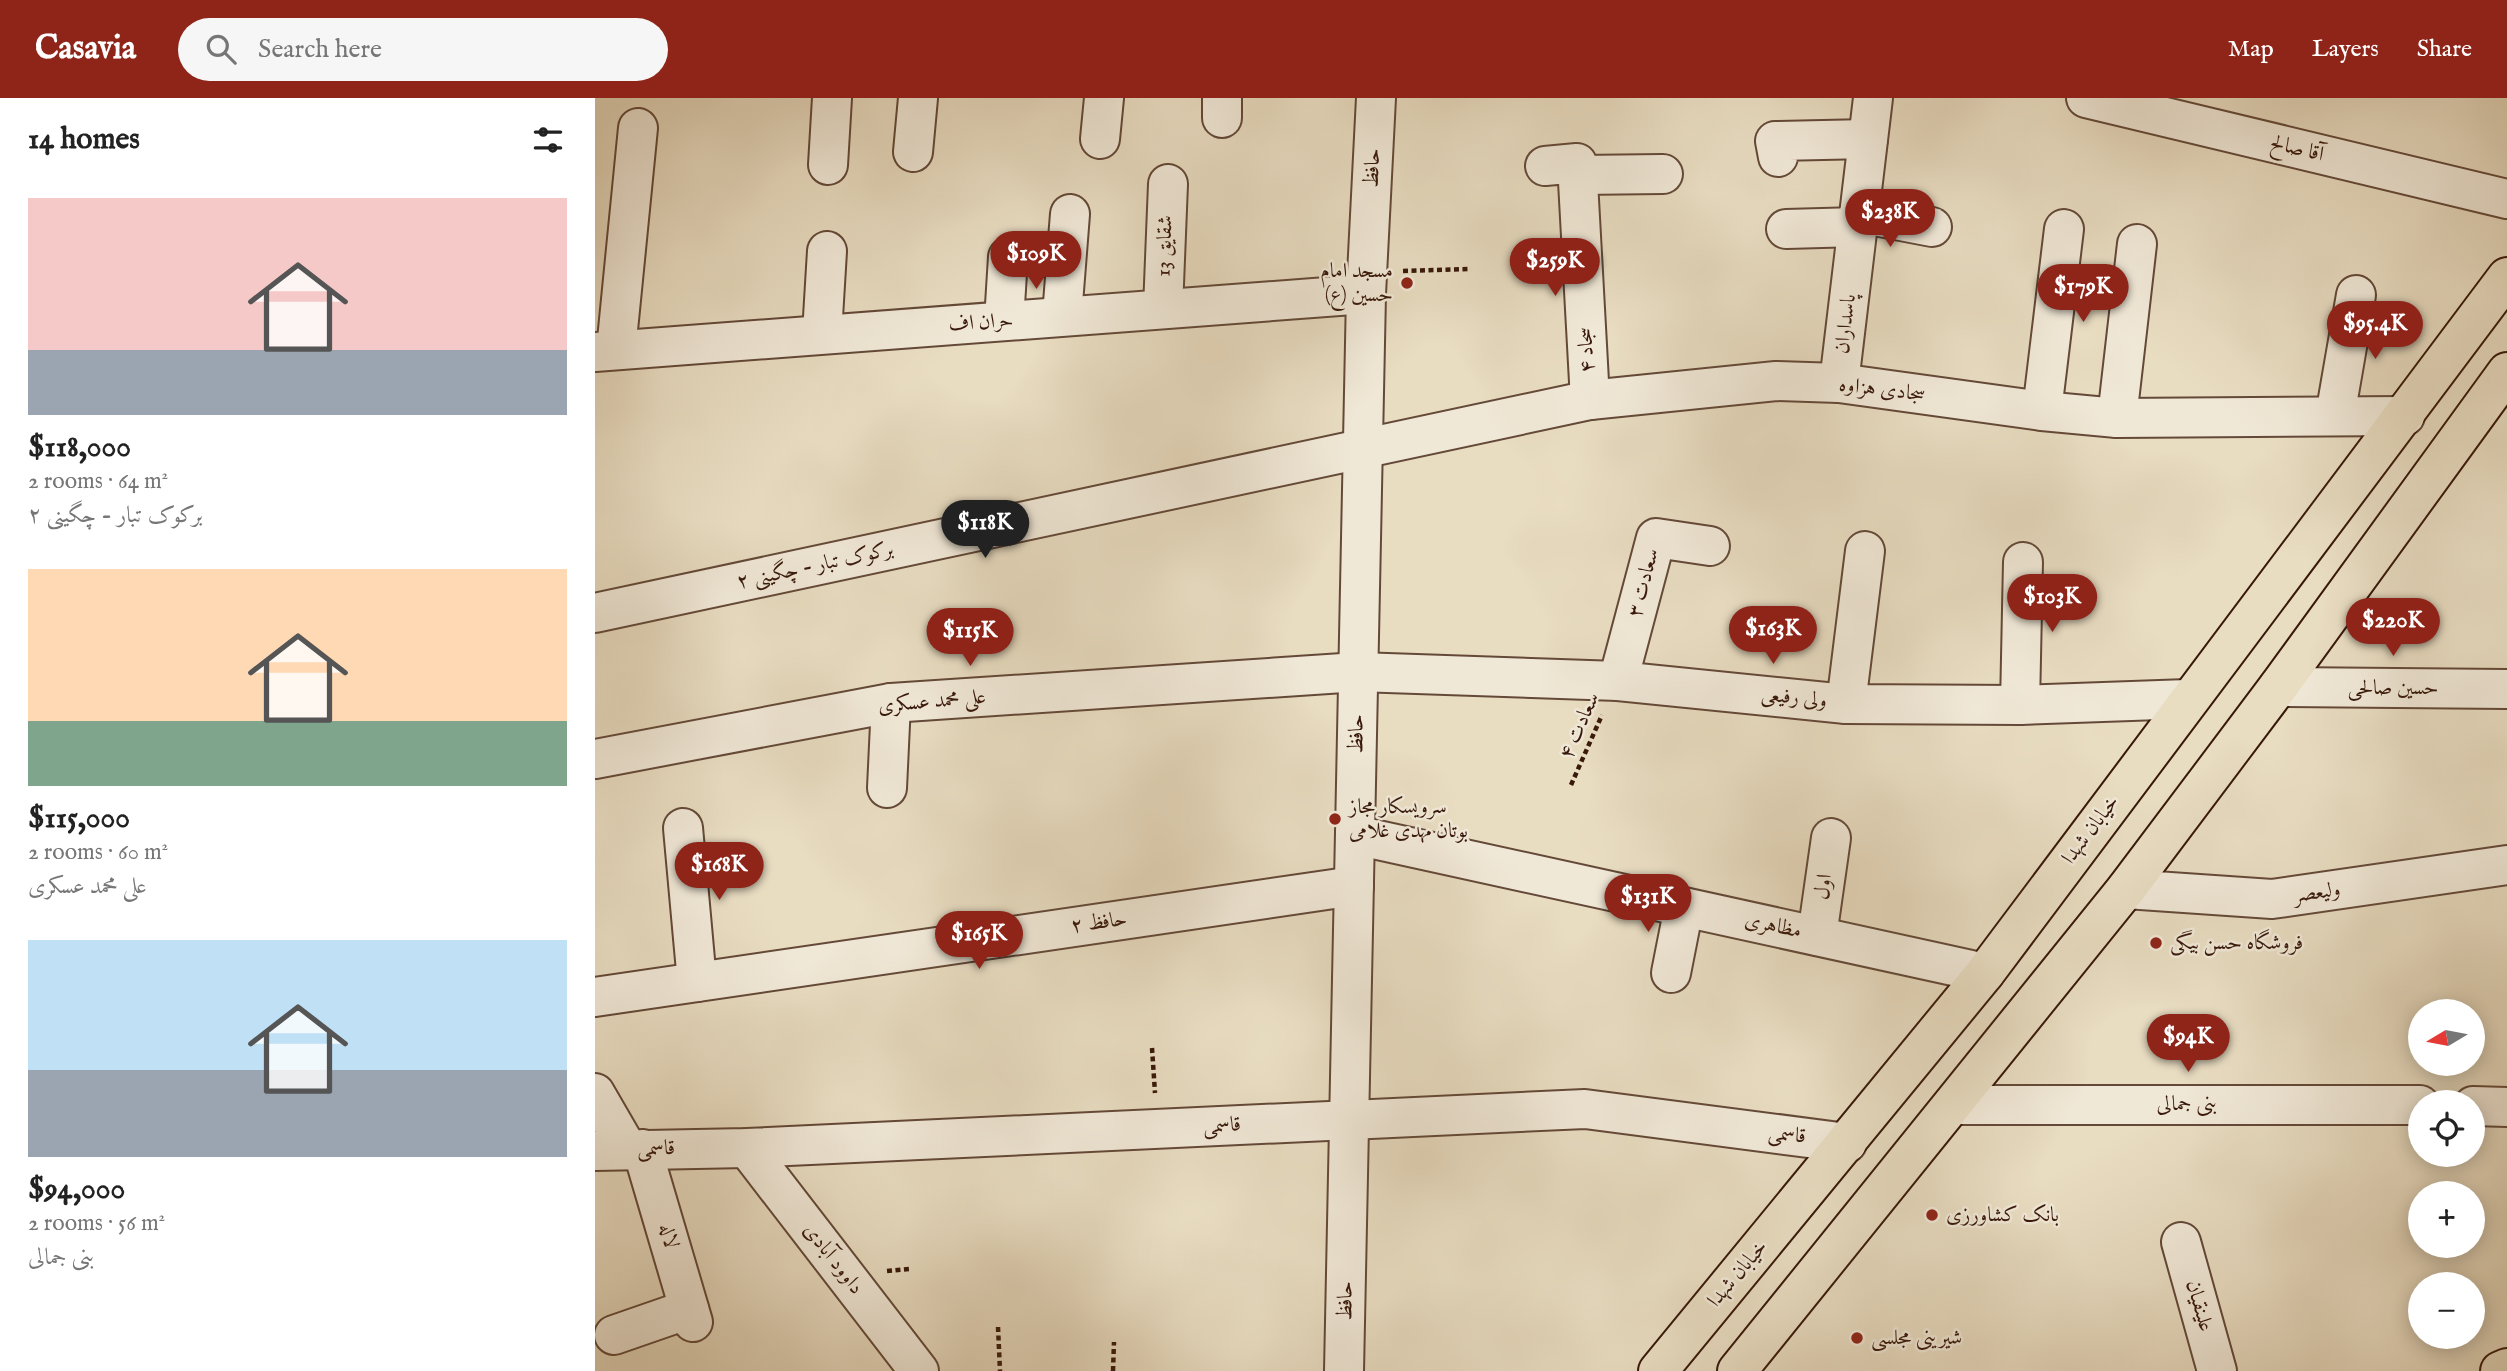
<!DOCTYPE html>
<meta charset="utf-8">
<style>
:root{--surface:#fff;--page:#f6f6f6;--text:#222;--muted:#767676;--accent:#8f2418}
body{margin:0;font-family:"IM FELL English",Amiri,serif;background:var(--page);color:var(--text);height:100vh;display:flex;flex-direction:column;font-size:26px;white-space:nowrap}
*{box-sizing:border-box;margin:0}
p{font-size:23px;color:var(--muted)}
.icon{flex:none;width:38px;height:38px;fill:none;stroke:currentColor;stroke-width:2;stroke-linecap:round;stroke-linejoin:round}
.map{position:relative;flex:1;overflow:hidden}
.drawer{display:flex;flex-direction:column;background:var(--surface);width:595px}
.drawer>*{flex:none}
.needle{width:46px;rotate:260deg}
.fabs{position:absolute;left:1813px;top:901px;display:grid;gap:14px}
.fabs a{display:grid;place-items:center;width:77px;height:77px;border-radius:50%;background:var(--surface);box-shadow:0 4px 18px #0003;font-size:35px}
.price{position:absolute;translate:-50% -60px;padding:0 16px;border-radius:24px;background:var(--accent);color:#fff;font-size:23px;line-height:46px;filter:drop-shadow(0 2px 4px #0008)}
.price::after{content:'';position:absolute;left:50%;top:42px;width:21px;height:16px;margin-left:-10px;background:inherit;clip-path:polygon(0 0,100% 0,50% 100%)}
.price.selected{background:#222;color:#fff}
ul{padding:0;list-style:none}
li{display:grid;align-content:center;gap:14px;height:371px;padding:0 28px}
li span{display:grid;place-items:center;height:217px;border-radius:0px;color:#555}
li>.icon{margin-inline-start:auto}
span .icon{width:126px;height:126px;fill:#fffc;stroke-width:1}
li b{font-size:30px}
h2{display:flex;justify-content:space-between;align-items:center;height:84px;padding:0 28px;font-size:30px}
header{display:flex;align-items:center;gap:42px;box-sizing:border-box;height:98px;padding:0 35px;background:var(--accent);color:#fff}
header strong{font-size:33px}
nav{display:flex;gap:38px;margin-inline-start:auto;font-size:24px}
.search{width:490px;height:63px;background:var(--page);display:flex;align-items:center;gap:18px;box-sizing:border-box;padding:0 24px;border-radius:38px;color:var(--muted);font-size:26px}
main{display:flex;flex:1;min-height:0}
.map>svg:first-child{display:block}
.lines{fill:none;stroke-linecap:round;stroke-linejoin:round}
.minor-casing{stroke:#644938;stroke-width:42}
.major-casing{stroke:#38180a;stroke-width:42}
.path{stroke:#38180a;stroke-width:4.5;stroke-dasharray:5 3.5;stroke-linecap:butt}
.minor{stroke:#f0e8d7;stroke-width:38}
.major{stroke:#e8dcc1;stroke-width:38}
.poi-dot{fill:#8f2418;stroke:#f0e8d7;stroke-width:2.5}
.labels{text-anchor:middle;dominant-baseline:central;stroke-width:5;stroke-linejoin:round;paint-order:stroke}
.street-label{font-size:21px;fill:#38180a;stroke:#f0e8d7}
.poi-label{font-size:21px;fill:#38180a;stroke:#f0e8d7;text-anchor:start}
</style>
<header>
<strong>Casavia</strong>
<div class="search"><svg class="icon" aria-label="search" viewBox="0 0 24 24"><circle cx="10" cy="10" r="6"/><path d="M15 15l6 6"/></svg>Search here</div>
<nav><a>Map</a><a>Layers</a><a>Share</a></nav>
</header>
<main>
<section class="drawer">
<h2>14 homes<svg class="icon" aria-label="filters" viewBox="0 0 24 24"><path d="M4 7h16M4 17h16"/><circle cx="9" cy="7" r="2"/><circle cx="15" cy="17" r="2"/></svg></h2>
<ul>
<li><span style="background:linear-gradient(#f6c9c9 70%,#9aa5b1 0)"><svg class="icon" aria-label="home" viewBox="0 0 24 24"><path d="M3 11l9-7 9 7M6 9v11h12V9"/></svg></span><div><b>$118,000</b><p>2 rooms · 64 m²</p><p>برکوک تبار - چگینی ۲</p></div></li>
<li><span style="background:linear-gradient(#ffd9b3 70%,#7fa58c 0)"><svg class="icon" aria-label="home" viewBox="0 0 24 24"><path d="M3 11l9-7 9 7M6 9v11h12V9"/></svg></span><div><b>$115,000</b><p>2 rooms · 60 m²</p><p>علی محمد عسکری</p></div></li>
<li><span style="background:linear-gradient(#bfe0f5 60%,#9aa5b1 0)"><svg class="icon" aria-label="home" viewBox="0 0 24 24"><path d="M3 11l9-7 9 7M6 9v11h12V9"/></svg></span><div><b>$94,000</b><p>2 rooms · 56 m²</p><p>بنی جمالی</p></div></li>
</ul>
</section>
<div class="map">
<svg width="1912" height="1273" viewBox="0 0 1912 1273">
<rect width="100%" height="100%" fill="#e8dcc1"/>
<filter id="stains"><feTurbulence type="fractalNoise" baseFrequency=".00286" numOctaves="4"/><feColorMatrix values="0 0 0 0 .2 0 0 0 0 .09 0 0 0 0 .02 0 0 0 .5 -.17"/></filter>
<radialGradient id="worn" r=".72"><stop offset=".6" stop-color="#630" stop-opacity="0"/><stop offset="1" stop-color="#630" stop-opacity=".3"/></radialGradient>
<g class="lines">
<g class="minor-casing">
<g id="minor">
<path d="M1491,0L1912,101"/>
<path d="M627,20V0"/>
<path d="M505,41L509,0"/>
<path d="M318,54L323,0"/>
<path d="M1183,59L1180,43L1273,41"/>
<path d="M233,67L237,0"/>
<path d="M950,68L982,65L995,302"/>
<path d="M983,77L1068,76"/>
<path d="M1264,115L1337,129"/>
<path d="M1191,131L1263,129"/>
<path d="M568,211L573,86"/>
<path d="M467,218L475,116"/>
<path d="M409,223L413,159"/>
<path d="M227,236L232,153"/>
<path d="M21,252L43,30"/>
<path d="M0,254L771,196"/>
<path d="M1244,285L1278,0"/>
<path d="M1447,313L1469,131"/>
<path d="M1740,318L1761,197"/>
<path d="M1522,320L1542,146"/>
<path d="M0,515L995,302L1181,283L1244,285L1447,313L1522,320L1810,318"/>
<path d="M1023,583L1061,440L1115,448"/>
<path d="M1683,589L1912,591"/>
<path d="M1251,606L1270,453"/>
<path d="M1425,607L1428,464"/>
<path d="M0,661L296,605L763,574L1023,583L1251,606L1425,607L1593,601"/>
<path d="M292,690L296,605"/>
<path d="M88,730L102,884"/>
<path d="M760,737L1390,875"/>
<path d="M1531,791L1677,801L1912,767"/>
<path d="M1222,838L1236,740"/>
<path d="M1076,875L1089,809"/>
<path d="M0,899L759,788"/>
<path d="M0,995L33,1052"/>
<path d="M1359,1007H1825"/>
<path d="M1878,1008L1912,1009"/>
<path d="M152,1050L324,1273"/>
<path d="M47,1051L98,1224"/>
<path d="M0,1053L152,1050L990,1011L1252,1045"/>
<path d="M1586,1144L1622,1273"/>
<path d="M19,1237L94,1211"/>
<path d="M749,1273L771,196L781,0"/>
</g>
</g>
<g class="major-casing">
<g id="major">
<path d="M1063,1273L1390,875L1912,179"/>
<path d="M1142,1273L1531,791L1683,589L1912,274"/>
<path d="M1905,1273L1912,1270"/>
</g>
</g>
<g class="path">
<path d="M808,173L876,171"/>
<path d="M976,687L1007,617"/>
<path d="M557,950L560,995"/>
<path d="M292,1173L314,1171"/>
<path d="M403,1229L405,1273"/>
<path d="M518,1273L519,1244"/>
</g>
<use href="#minor" class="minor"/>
<use href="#major" class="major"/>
</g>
<g class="poi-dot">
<circle cx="812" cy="185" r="7"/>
<circle cx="740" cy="721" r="7"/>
<circle cx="1561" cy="845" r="7"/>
<circle cx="1337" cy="1117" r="7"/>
<circle cx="1262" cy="1240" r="7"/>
</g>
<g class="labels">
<g class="street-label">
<text transform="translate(1702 51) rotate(14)">آقا صالح</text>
<text transform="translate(778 70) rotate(-87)">حافظ</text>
<text transform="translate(570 148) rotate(-88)">شقایق 13</text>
<text transform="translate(386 225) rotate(-4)">حران اف</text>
<text transform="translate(1251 226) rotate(-83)">پاسداران</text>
<text transform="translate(992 252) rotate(-93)">سجاد ۴</text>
<text transform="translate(1287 292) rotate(7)">سجادی هزاوه</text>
<text transform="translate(220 468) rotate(-12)">برکوک تبار - چگینی ۲</text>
<text transform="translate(1049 485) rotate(-75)">سعادت ۳</text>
<text x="1798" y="590">حسین صالحی</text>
<text transform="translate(1199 600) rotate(6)">ولی رفیعی</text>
<text transform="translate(337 604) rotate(-5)">علی محمد عسکری</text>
<text transform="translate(985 628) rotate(-66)">سعادت ۴</text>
<text transform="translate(762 636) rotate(-89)">حافظ</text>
<text transform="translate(1496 732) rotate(-53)">خیابان شهدا</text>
<text transform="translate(1229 789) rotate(-82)">اول</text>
<text transform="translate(1722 795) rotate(-8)">ولیعصر</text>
<text transform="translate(504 825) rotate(-8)">حافظ ۲</text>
<text transform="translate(1178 828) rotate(12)">مظاهری</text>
<text x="1592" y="1006">بنی جمالی</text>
<text transform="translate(627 1028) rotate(-3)">قاسمی</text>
<text transform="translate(1192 1037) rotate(7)">قاسمی</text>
<text transform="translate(61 1051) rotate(-1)">قاسمی</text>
<text transform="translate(73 1138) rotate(74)">لاله</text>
<text transform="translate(238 1161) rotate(52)">داوود آبادی</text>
<text transform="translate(1143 1176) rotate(-50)">خیابان شهدا</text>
<text transform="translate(751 1203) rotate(-89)">حافظ</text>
<text transform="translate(1604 1208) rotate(74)">علینقیان</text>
</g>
<g class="poi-label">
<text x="798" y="173" text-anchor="end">مسجد امام<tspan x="798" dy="24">حسین (ع)</tspan></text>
<text x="754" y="709">سرویسکار مجاز<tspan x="754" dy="24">بوتان مهدی غلامی</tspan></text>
<text x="1575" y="845">فروشگاه حسن بیگی</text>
<text x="1351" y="1117">بانک کشاورزی</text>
<text x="1276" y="1240">شیرینی مجلسی</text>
</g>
</g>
<rect width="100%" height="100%" filter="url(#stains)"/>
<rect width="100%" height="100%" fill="url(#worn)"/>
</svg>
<div class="fabs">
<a><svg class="needle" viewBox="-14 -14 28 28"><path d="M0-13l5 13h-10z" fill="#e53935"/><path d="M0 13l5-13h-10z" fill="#767676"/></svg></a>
<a><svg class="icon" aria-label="locate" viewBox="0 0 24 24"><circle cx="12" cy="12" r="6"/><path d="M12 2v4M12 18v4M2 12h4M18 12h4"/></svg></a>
<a>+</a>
<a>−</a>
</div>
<b class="price" style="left:1295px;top:151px">$238K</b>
<b class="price" style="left:441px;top:193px">$109K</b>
<b class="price" style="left:960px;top:200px">$259K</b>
<b class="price" style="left:1488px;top:226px">$179K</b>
<b class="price" style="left:1780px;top:263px">$95.4K</b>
<b class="price selected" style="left:390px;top:462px">$118K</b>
<b class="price" style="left:1457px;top:536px">$103K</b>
<b class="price" style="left:1798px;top:560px">$220K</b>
<b class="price" style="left:1178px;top:568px">$163K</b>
<b class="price" style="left:375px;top:570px">$115K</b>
<b class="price" style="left:124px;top:804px">$168K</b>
<b class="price" style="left:1053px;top:836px">$131K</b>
<b class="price" style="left:384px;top:873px">$165K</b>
<b class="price" style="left:1593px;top:976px">$94K</b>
</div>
</main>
